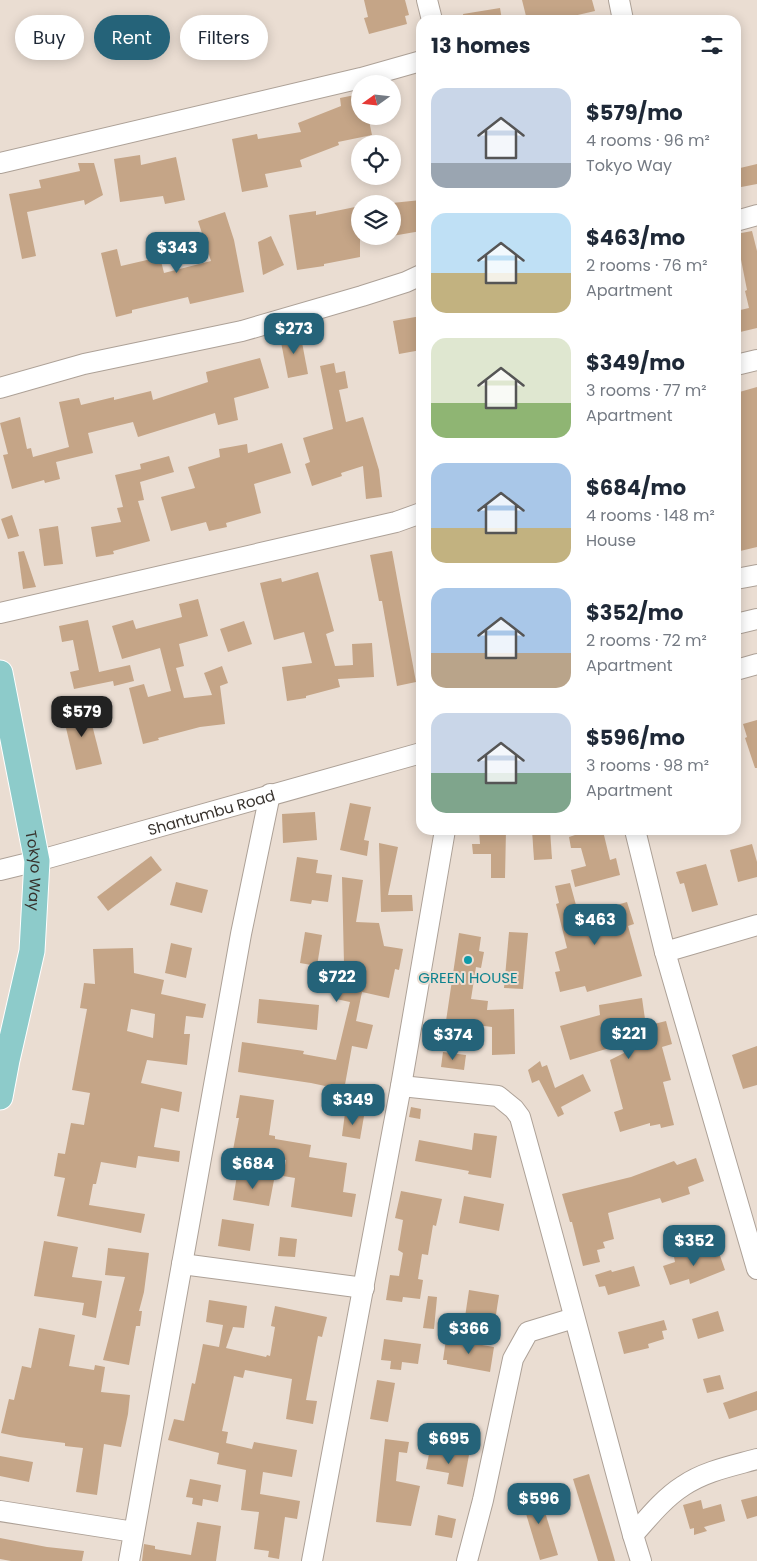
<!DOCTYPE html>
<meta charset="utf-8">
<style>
:root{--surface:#fff;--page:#f6f6f7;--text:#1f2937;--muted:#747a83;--accent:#256379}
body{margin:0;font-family:Poppins,sans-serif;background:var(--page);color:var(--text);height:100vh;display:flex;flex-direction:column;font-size:19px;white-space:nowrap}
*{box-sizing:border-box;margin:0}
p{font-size:16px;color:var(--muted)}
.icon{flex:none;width:28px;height:28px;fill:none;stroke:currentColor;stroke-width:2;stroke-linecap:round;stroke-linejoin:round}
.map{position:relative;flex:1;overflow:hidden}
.side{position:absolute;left:416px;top:15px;width:325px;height:820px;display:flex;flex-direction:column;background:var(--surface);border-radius:15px;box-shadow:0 2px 12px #0003}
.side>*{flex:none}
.banner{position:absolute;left:15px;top:15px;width:326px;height:45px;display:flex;gap:10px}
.needle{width:32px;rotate:255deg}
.buttons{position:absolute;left:351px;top:75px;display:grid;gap:10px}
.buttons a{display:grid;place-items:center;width:50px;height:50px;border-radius:50%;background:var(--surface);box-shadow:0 2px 12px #0003;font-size:25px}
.price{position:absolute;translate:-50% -42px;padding:0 11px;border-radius:10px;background:var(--accent);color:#fff;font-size:16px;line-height:32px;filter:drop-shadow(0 1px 2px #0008)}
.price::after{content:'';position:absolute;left:50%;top:30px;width:15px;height:11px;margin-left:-8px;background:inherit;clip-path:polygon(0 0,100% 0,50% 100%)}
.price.active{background:#222;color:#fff}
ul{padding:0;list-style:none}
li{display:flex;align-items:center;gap:15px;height:125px;padding:0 15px}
li span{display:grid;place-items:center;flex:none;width:140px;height:100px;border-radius:15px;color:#555}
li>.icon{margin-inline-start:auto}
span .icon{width:60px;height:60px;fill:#fffc;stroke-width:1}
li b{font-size:21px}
h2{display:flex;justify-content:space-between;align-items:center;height:60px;padding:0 15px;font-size:21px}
.tag{padding:0 18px;border-radius:22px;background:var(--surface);box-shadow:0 2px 12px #0003;font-size:18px;line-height:45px}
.tag.active{background:var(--accent);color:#fff}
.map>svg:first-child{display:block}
.building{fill:#c5a587;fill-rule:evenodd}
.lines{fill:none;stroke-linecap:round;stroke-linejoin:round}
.minor-casing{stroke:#ada197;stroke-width:22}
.major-casing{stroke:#fff;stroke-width:27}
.minor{stroke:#fff;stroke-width:20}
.major{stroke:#8dcbca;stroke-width:25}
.culture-dot{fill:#0f9aa8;stroke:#eaddd2;stroke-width:2}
.labels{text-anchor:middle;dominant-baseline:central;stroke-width:4;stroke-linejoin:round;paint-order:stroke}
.street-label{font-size:15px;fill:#37322d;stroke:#eaddd2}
.culture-label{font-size:15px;fill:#0d838f;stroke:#eaddd2}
</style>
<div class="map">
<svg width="757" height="1561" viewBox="0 0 757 1561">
<rect width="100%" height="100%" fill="#eaddd2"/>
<g class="building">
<path d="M364,0H405L409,15L405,16L407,24L369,34L364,18L368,17Z"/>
<path d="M522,0H592L595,11L556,20H527Z"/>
<path d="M500,8L502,20H464L463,14Z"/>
<path d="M360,94V116H368L372,135L338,142L339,145L300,160L302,167L265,174L268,187L242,192L232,139L257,134L258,139L301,132L298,123L341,106L340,98Z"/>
<path d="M140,155L141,165L176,157L185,200L165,204L163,196L120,202L114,159Z"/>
<path d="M78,163H94L103,195L85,205L84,200L27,212L36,256L22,259L9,194L41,188L39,180L80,171Z"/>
<path d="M757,164V184L736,188V169Z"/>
<path d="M421,200V231L392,236V203Z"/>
<path d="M360,206V257L324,264V266L297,270L289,215L316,211V215Z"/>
<path d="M225,212L234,240L244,292L190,304L188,297L132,310V313L116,317L101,253L117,249L121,266L160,257L164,273L211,261L198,221Z"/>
<path d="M752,231L757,251V328L736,333V311L749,308L745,291L747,290L736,234Z"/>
<path d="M271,236L284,265L263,275L258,242Z"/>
<path d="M421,316V350L399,354L393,321Z"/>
<path d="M300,332L308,374L288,378L280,337Z"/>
<path d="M260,358L269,388L234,398L238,420L218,425L215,413L138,437L133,422L88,433L93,453L56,462L60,479L45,483L44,480L12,489L3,455L8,454L0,423L20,417L27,449L31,448L33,457L69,447L59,402L79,398L81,405L114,397V400L151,391L153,400L208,382L206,372Z"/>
<path d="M334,363L336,373L345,371L348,388L339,390L346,422L363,417L379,470L382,497L366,499L363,466L341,473L342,476L312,486L305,464L310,462L303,438L333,429L320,366Z"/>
<path d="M757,387V547L736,552V393Z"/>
<path d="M282,443L291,473L254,484L261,513L226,523L227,527L209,531L206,522L171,531L161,497L195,488L188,467L220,457L219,449L247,444L248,453Z"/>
<path d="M169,456L174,472L140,482L144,500L138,501L150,541L113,551L114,554L96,557L91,527L121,522L117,508L123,507L115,475L141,469L140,464Z"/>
<path d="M12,515L19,536L8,539L1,519Z"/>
<path d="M58,526L63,564L44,566L39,529Z"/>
<path d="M24,551L36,587L23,589L18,552Z"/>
<path d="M392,551L416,682L397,686L382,601H379L370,555Z"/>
<path d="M318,572L334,631L326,634L335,666L353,665L352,644L372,643L374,677L338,679L340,687L306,696V698L287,701L282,667L312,663L304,632L274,640L260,583L281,578L282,582Z"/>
<path d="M198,599L208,636L179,644L184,666L176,668L184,698L212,695L204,673L222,666L228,683L220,686L225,724L200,727L158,738L159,740L143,744L129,688L144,684L148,697L171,691L160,648L122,659L112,626L133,620L136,629L182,617L179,604Z"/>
<path d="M88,620L99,672L130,665L134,681L114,686L113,681L74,689L70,672L79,670L73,640L62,642L59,626Z"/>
<path d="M244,621L252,644L228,652L220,629Z"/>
<path d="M87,705L102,764L76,770L62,711Z"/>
<path d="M757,720V768H755L745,738L747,737L743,724Z"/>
<path d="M350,803L371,807L364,840L369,841L367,856L340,850Z"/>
<path d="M315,812L317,840L283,843L282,814Z"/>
<path d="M479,830H506L505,878H491V854H473L472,844H480Z"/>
<path d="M532,830H550L552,859L534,860Z"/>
<path d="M577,830L603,831L610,860L616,858L620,875L575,887L571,870L586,866L581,848H571L569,837L578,834Z"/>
<path d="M379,843L398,847L388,895H412L413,911L381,912Z"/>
<path d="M752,844L757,862V877L738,882L730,850Z"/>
<path d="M151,856L162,870L108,911L97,897Z"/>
<path d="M297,857L318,860L316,873L332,875L328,902L312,900L311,904L290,901Z"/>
<path d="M706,864L718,905L692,912L684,883L680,884L676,872Z"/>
<path d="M342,877L363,880L356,922L379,923L384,946L403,949L399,970L395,969L389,998L362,992L356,1021L373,1025L367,1049L352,1046L344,1090L311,1083L238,1072L242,1042L304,1051L303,1054L336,1060L350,1002L336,999L344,964Z"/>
<path d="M176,882L208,890L202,913L170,905Z"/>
<path d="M570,883L579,916L627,902L634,924L628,926L642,976L587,992L585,986L560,992L555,972L560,971L555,952L567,948L556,904L559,903L555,886Z"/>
<path d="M305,932L322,935L317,966L300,963Z"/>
<path d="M509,932L528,933L523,989L504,988Z"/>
<path d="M459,933L481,937L479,951L484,952L481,968L476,967L471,999L488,1001L487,1010L514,1009L515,1054L492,1055V1027L446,1021Z"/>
<path d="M171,943L192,948L186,978L165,973Z"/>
<path d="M133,948L134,973L164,980L161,994L206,1004L203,1018L186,1016L184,1034H190L187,1065L147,1060L141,1083L182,1092L179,1112L161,1108L154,1147L180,1151L179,1162L138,1156L136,1168L101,1162L96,1184H93L89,1205L145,1214L141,1233L57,1216L65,1178L54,1176L58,1153L65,1154L71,1123L84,1125L90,1093L72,1090L87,1009L80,1008L84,983L95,984L93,949ZM131,1009L155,1014L153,1038L127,1031Z"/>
<path d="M642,998L646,1026L666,1021L672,1044L662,1047L671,1080L663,1082L674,1125L661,1128L660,1124L650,1126V1123L620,1132L614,1112L623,1109L610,1060L632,1049L629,1042L570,1060L560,1026L600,1015L599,1005Z"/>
<path d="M259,999L319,1005L317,1030L257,1023Z"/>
<path d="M757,1046V1085L743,1089L732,1055Z"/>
<path d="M443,1052L466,1055L464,1070L441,1067Z"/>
<path d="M540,1061L542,1067L547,1065L555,1088L583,1074L591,1091L561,1107L564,1114L558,1117L539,1080L532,1083L528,1070Z"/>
<path d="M240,1095L274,1100L269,1135L275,1136V1139L311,1145L309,1157L347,1163L343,1192L356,1194L352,1217L291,1207L295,1178L283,1176L286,1160L233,1150L239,1118H236Z"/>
<path d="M411,1107L421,1109L420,1119L409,1117Z"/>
<path d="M345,1113L364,1116L360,1139L342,1136Z"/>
<path d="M474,1133L497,1136L491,1178L468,1174L469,1171L415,1161L419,1140L472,1150Z"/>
<path d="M696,1158L704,1181L688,1187L690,1194L662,1203L660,1198L608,1213L614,1239L603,1242L605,1248L597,1250L600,1262L583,1266L572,1222H570L562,1194L631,1177L674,1161L677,1165Z"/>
<path d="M237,1175L274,1180L269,1206L233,1200Z"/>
<path d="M401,1191L442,1199L436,1226L433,1225L428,1255L422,1254L418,1279L423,1280L420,1299L403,1297L402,1302L386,1300L390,1275L399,1276L403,1253L398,1250L403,1220L395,1218Z"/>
<path d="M464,1196L504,1204L499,1231L459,1223Z"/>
<path d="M222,1219L254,1224L250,1251L218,1246Z"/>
<path d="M280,1237L297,1239L295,1257L278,1256Z"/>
<path d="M44,1241L78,1247L72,1277L102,1281L96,1318L82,1315L84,1303L34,1296Z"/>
<path d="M108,1248L149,1253L144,1292L139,1311H142L140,1326H136L129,1365L103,1360L125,1277L105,1275Z"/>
<path d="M697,1249L699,1256L718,1250L725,1270L690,1284L689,1279L670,1285L663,1266L675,1262L674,1257Z"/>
<path d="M634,1266L640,1286L608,1295L605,1286L599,1287L595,1275L611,1270L612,1272Z"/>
<path d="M469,1290L499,1295L495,1321L465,1317Z"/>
<path d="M428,1296L437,1297L434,1329L423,1328Z"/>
<path d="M209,1300L247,1306L244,1328L233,1327L226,1348L266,1357L267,1355L270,1356L275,1327L271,1326L275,1306L327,1317L322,1337L318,1336L316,1346L306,1400L317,1401L313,1424L286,1419L292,1379L245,1370L243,1378L234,1376L222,1431L228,1432L226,1443L252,1449L254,1442L297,1450L292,1477L263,1472L260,1494L300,1501L297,1519L285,1517L279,1559L268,1557L269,1551L254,1549L259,1512L241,1510L246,1470L217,1464L219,1453L168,1440L174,1419L184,1421L192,1383L195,1384L203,1344L219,1347L223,1325L206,1322Z"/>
<path d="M718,1311L724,1331L698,1339L692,1319Z"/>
<path d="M664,1320L667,1330L662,1331L664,1339L648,1344L649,1348L624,1354L618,1332Z"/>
<path d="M39,1328L75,1335L69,1366L94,1370L95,1365L105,1367L101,1392L130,1395L128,1414L121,1447L104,1444L97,1495L76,1492L83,1448L65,1446V1443L19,1437L1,1433L9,1399L14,1400L22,1366L31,1368Z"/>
<path d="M384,1339L421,1344L418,1364L402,1362L401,1370L390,1369L391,1361L381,1360Z"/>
<path d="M446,1339L494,1347L490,1372L447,1364V1360H443Z"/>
<path d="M720,1375L724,1389L707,1393L703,1379Z"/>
<path d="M377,1380L395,1383L388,1422L370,1419Z"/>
<path d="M757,1391V1410L729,1419L723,1403Z"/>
<path d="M385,1439L409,1442L407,1453L399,1452L396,1481L420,1486L411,1526L376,1522Z"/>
<path d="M430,1449L469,1455L463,1487L447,1484L449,1473L426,1469Z"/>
<path d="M0,1456L33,1462L29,1482L0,1476Z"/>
<path d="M589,1474L611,1547L615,1561H598L573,1479Z"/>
<path d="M190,1479L221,1485L218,1502L203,1499L202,1506L192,1504L193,1498L186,1497Z"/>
<path d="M538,1489L558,1555L540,1560L520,1494Z"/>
<path d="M757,1496V1516L747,1519L741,1500Z"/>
<path d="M701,1500L703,1509L721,1504L725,1521L704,1527L707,1531L694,1535V1528L690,1529L683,1505Z"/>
<path d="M438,1515L456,1519L452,1538L435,1535Z"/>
<path d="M197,1522L221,1526L216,1561H142L144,1544L155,1546V1549L191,1555Z"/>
<path d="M0,1538L47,1547L84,1551L82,1561H11L0,1559Z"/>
</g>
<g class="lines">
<g class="minor-casing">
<g id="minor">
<path d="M427,0L432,20"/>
<path d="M619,0L623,20"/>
<path d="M0,163L361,78L421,61"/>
<path d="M736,221L757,215"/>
<path d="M736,365L757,360"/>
<path d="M0,388L84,364L242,331L362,296L406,282L421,275"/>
<path d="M736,579L757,575"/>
<path d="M0,613L396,522L421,513"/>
<path d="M736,624L757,619"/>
<path d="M736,670L757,664"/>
<path d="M635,830L665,952L757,1269"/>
<path id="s1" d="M0,870L37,861L421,753"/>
<path d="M665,952L757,925"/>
<path d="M401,1086L498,1096L514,1109L520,1117C559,1256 595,1396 633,1535L641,1561"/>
<path d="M182,1264L364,1288"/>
<path d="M0,1511L134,1532"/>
<path d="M633,1535C648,1518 664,1498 683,1486C705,1471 732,1466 757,1459"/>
<path d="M129,1561L241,934L270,794"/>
<path d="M312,1561L401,1086L445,830"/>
<path d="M467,1561L483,1500L513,1359L528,1332L574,1318"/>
</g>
</g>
<g class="major-casing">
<g id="major">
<path id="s2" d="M0,673L37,861L32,951L7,1060L0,1097"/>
</g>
</g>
<use href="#minor" class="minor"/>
<use href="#major" class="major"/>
</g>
<circle class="culture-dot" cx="468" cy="960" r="5"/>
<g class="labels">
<g class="street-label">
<text stroke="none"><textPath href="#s1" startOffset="219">Shantumbu Road</textPath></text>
<text stroke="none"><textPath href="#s2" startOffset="201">Tokyo Way</textPath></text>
</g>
<g class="culture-label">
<text x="468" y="977">GREEN HOUSE</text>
</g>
</g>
</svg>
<div class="buttons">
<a><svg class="needle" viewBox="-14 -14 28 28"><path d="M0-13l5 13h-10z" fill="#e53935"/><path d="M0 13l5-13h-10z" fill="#747a83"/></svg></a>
<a><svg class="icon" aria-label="locate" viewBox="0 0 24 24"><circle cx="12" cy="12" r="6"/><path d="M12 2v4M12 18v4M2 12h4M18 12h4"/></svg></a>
<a><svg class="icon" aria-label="layers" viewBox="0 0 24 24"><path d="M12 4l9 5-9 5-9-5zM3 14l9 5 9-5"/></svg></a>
</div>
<b class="price" style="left:177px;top:274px">$343</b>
<b class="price" style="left:294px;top:355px">$273</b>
<b class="price active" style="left:82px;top:738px">$579</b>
<b class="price" style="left:595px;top:946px">$463</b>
<b class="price" style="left:337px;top:1003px">$722</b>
<b class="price" style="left:629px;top:1060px">$221</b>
<b class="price" style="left:453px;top:1061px">$374</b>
<b class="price" style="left:353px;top:1126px">$349</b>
<b class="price" style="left:253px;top:1190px">$684</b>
<b class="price" style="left:694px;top:1267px">$352</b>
<b class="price" style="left:469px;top:1355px">$366</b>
<b class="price" style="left:449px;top:1465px">$695</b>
<b class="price" style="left:539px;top:1525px">$596</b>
<div class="banner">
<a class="tag">Buy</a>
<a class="tag active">Rent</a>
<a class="tag">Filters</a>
</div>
<section class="side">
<h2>13 homes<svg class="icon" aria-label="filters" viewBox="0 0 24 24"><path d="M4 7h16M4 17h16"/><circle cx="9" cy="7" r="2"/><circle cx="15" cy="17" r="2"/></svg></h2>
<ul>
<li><span style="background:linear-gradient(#c9d6e8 75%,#9aa5b1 0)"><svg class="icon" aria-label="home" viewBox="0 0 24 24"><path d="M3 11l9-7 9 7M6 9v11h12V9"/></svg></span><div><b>$579/mo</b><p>4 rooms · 96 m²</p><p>Tokyo Way</p></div></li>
<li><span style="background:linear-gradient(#bfe0f5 60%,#c2b280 0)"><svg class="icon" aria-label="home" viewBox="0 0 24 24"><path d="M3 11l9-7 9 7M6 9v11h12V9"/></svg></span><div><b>$463/mo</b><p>2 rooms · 76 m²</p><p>Apartment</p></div></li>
<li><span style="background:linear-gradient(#dfe7d0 65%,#8fb573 0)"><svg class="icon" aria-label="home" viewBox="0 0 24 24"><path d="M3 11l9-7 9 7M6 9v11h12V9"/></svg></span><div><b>$349/mo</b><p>3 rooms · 77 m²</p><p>Apartment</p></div></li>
<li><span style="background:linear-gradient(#a9c7e8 65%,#c2b280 0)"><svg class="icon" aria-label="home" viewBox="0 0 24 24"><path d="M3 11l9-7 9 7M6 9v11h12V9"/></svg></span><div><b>$684/mo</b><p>4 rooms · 148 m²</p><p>House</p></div></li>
<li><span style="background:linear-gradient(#a9c7e8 65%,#b9a48a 0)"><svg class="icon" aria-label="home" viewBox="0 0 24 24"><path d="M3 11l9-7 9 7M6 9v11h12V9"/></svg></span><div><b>$352/mo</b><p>2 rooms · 72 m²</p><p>Apartment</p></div></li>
<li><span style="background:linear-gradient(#c9d6e8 60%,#7fa58c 0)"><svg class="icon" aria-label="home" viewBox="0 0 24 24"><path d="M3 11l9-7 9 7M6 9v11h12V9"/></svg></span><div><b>$596/mo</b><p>3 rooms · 98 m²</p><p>Apartment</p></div></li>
</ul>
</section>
</div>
